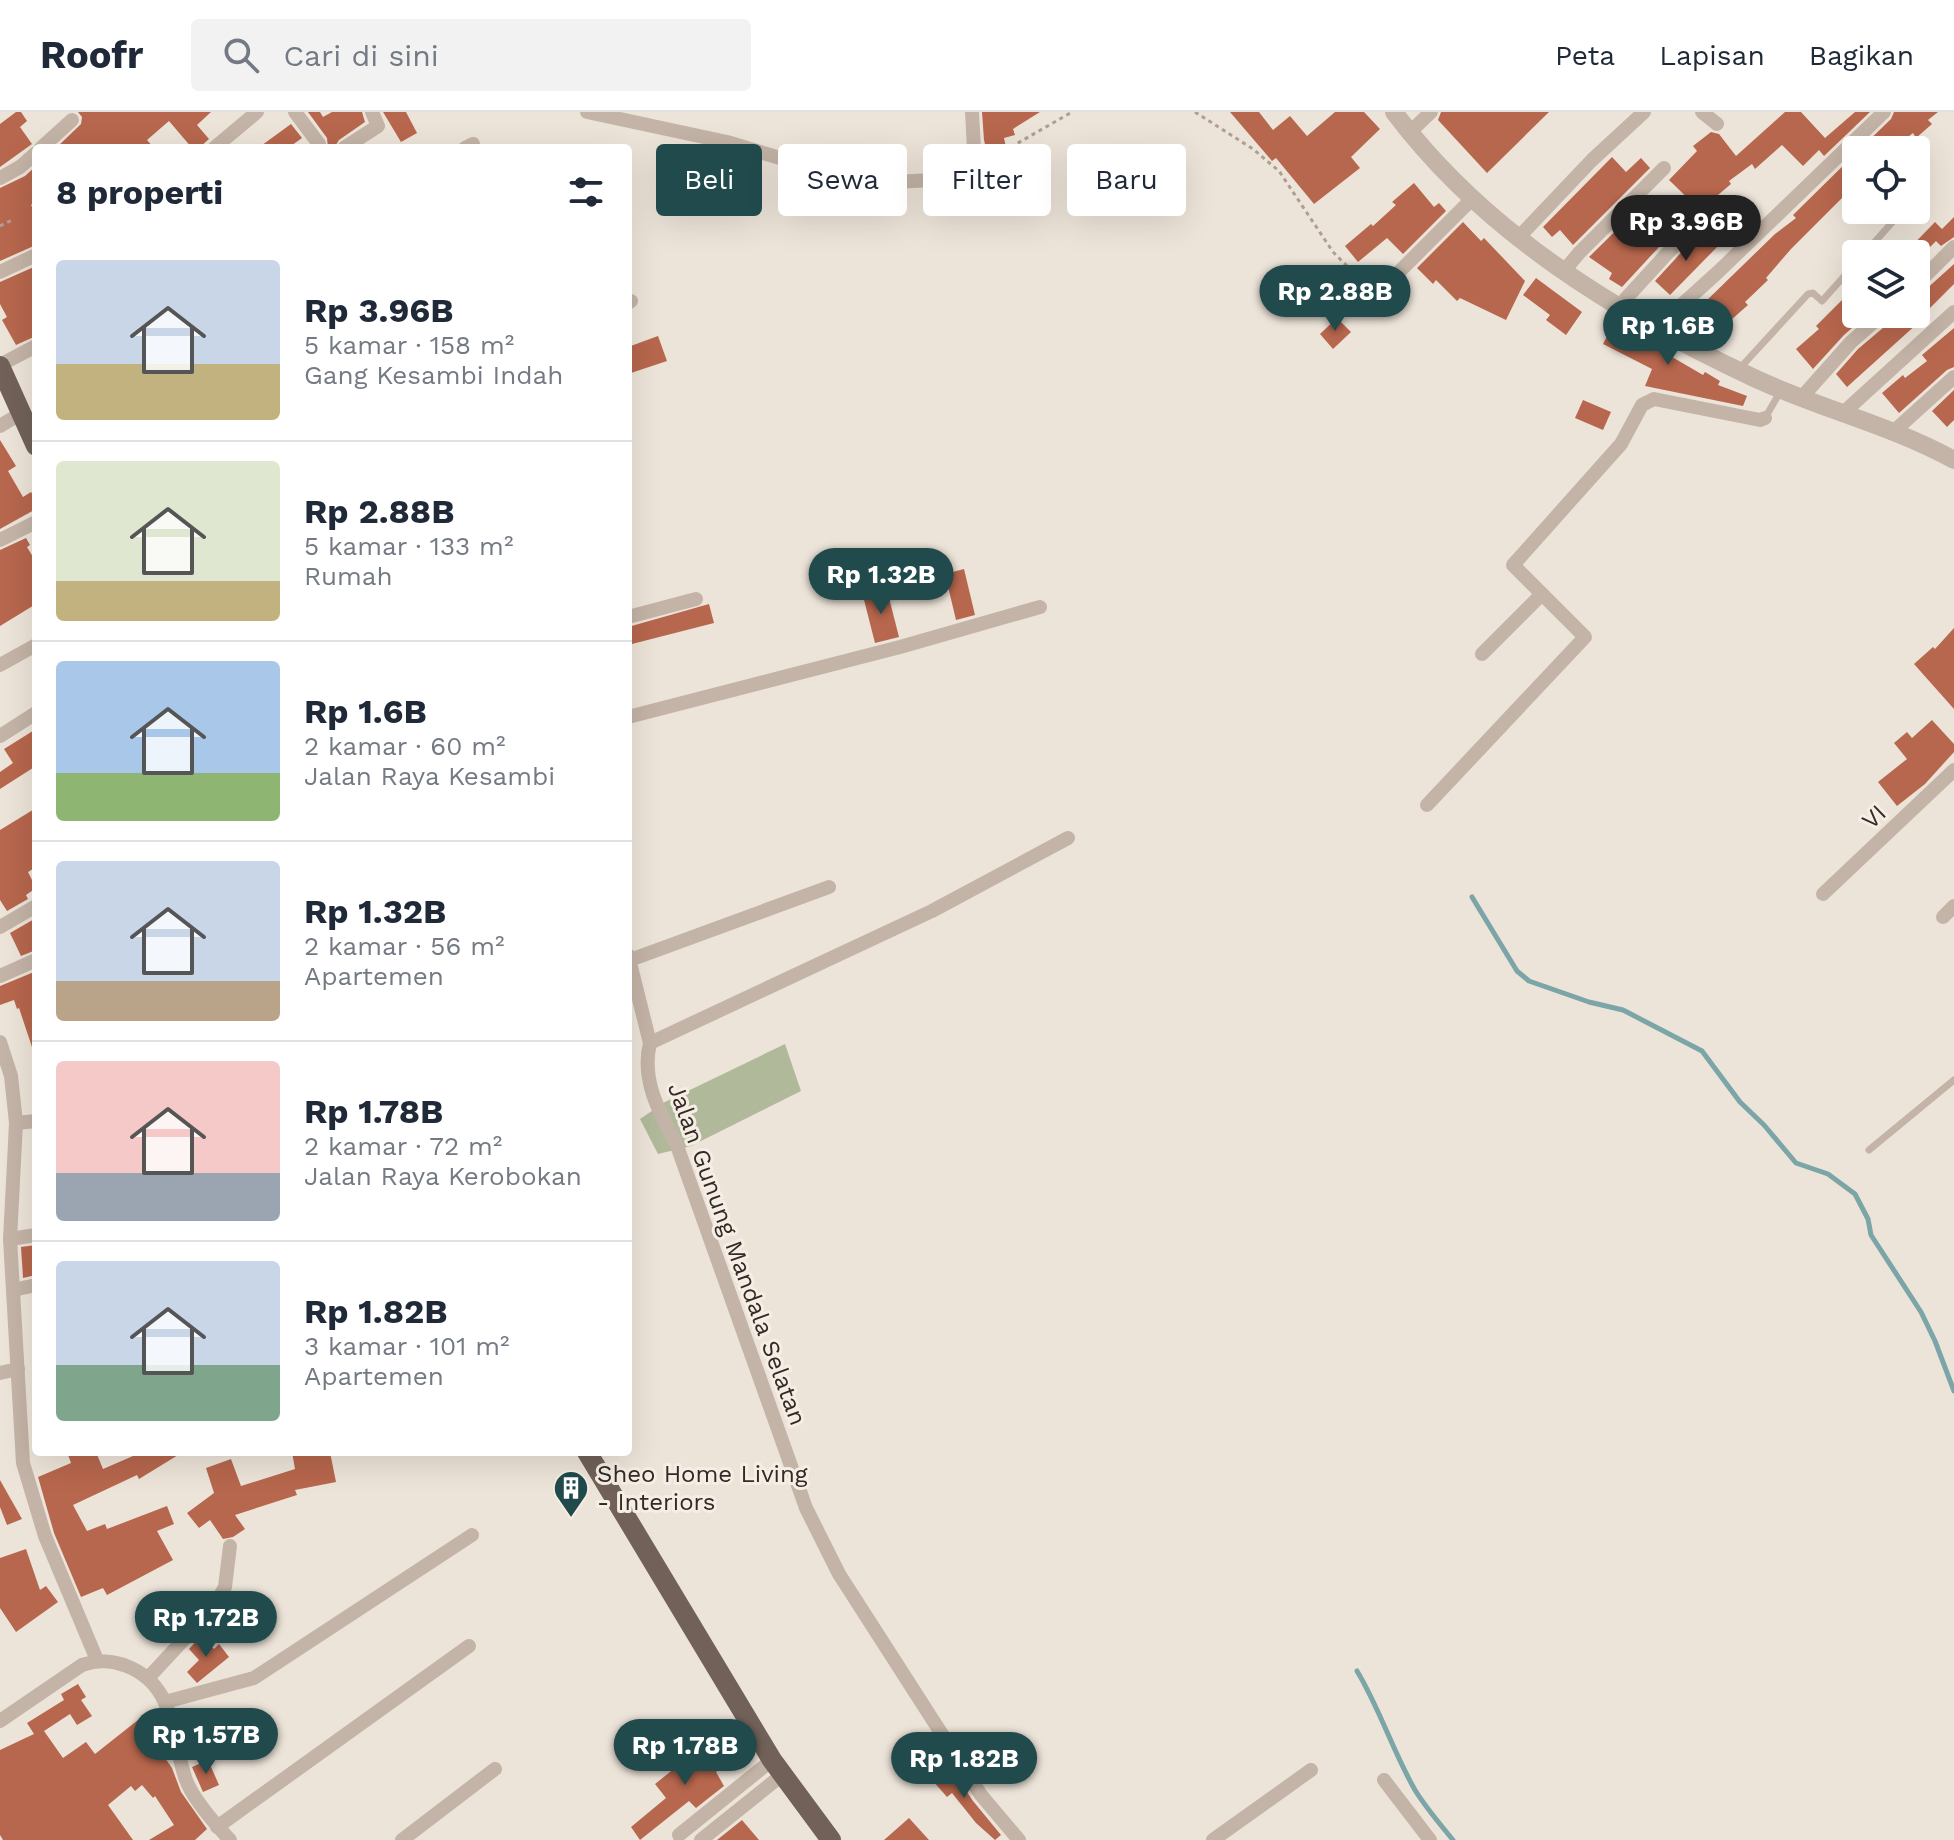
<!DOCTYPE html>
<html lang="id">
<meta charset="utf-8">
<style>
:root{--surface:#fff;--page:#f2f2f3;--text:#1f2937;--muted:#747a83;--line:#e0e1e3;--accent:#214a4d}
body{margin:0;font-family:"Work Sans",sans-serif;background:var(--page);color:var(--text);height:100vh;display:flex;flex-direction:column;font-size:30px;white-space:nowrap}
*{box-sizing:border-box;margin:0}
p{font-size:26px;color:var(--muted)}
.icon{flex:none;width:44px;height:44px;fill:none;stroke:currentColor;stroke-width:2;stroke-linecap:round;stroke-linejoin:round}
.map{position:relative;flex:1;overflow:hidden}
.side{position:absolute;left:32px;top:32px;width:600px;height:1312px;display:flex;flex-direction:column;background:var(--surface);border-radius:8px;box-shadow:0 8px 32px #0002}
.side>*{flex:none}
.banner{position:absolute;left:656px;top:32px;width:760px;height:72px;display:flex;gap:16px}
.buttons{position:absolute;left:1842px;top:24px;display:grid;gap:16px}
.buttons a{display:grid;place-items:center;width:88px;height:88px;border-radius:8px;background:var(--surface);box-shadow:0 8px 32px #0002;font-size:40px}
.price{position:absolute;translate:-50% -68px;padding:0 18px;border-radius:28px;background:var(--accent);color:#fff;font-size:26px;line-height:52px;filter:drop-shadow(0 2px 4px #0008)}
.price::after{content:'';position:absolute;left:50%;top:48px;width:24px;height:18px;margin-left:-12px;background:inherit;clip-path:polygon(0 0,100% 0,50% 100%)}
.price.on{background:#222;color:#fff}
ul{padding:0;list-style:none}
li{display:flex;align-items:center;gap:24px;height:200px;padding:0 24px}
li+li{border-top:2px solid var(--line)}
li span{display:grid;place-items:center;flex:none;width:224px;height:160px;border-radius:8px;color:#555}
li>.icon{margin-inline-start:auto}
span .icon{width:96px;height:96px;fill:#fffc;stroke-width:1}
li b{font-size:34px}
h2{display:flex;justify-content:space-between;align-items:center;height:96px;padding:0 24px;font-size:34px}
.pill{padding:0 28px;border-radius:8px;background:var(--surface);box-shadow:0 8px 32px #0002;font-size:28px;line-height:72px}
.pill.on{background:var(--accent);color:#fff}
header{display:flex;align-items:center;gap:48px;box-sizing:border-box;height:112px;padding:0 40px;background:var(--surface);border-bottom:2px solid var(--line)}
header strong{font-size:38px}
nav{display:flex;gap:44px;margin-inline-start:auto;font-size:28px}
.search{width:560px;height:72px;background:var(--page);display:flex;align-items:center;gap:20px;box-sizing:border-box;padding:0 28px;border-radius:8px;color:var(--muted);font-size:30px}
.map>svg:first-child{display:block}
.green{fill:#b0ba9b}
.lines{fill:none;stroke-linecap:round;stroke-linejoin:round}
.stream{stroke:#7ba5a7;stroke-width:5}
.building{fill:#b7674d}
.path{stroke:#af9e91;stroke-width:3;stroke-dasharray:4 4;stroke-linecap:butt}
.service{stroke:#c4b4a7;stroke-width:7}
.minor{stroke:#c4b4a7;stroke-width:14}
.tertiary{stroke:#c4b4a7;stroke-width:18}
.primary{stroke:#716159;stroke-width:20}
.labels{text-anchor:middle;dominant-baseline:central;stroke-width:6;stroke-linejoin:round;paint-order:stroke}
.street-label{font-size:24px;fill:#312a26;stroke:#f6eee4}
.poi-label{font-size:24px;fill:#312a26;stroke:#f6eee4;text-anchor:start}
</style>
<header>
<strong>Roofr</strong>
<div class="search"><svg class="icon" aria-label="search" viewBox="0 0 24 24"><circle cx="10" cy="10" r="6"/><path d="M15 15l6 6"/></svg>Cari di sini</div>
<nav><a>Peta</a><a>Lapisan</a><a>Bagikan</a></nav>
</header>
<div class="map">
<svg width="1954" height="1728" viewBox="0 0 1954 1728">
<rect width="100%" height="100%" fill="#ede4d9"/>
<path class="green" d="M785,932L801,979L691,1034L658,1042L640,1007L665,990Z"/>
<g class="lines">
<g class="stream">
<path d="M1472,785L1517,859L1529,869L1589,890L1623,898L1702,939L1740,990L1764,1013L1796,1051L1828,1062L1855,1082L1868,1107L1871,1123L1921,1200L1935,1229L1954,1279"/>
<path d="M1357,1559C1380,1597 1393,1640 1415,1678C1426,1696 1440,1712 1453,1728"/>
</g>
</g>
<g class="building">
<path d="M16,0H21L27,9L20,15L32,32L0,55V12Z"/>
<path d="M78,0H211L197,13L209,27L199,36H192L169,9L147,28L154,36H56L81,12L82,5Z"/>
<path d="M308,0H320L323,5L332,0H362L365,10L339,28L334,36H328L327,26Z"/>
<path d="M383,0H406L417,21L401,30Z"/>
<path d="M982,0H1040L1013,17L1015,23L1004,26L1006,35L987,41L984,28Z"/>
<path d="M1230,0H1259L1273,18L1290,4L1307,24L1335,0H1364L1380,17L1351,45L1360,56L1314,92L1276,46L1272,49Z"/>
<path d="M1441,0H1549L1487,61L1438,8Z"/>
<path d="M1785,0H1801L1825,26L1855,0H1870L1824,44L1819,38L1803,54L1782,33L1755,57L1752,52L1729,69L1731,72L1712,88L1742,119L1732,129L1669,68L1697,39L1693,34L1711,20L1719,22L1736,44Z"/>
<path d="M1894,0H1938L1928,8L1932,12L1916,26L1913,21L1891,38H1859L1891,7Z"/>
<path d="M291,12L302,26L288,36H258Z"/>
<path d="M1856,41V72L1791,137L1766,166L1768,168L1745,190L1748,193L1723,215L1703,192L1775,122L1796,106L1793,103Z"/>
<path d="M1612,45L1626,60L1641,46L1650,56L1573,133L1560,118L1552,125L1543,115Z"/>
<path d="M36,54V89L31,93L36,102V133L0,149V76L25,64Z"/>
<path d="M1414,71L1434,95L1439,91L1446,99L1403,142L1387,126L1358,150L1345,134L1371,112L1373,114L1396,93L1392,90Z"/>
<path d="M1649,86L1683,109L1622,175L1609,167L1612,161L1589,145Z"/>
<path d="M1954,105V125L1941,134L1936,129L1923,142H1904L1935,110L1942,117Z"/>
<path d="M1463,110L1481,129L1484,126L1525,169L1506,208L1460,186L1457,189L1436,168L1433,172L1417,156Z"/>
<path d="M1700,120L1719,133L1670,183L1655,169Z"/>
<path d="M1954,152V172L1924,202H1928L1847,275L1836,262L1858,237L1890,210L1893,202H1916V183L1923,180Z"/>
<path d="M36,154V224L16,233L2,208L7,205L0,192V170Z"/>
<path d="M1536,166L1582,200L1566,223L1546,208L1550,203L1523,183Z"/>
<path d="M1844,186L1856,198V202H1868L1844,223L1813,257L1796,237L1819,217L1816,214Z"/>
<path d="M1337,206L1351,220L1333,237L1320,222Z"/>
<path d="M1616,207L1658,231L1655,235L1703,263L1705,260L1720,269L1718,273L1747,284L1743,294L1645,274L1652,257L1603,232Z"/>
<path d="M1954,216V255L1947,258L1899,301L1882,281L1903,263L1905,266L1927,249L1922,243Z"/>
<path d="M658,224L667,249L628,262V235Z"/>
<path d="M1954,278V308L1947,315L1932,299Z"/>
<path d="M1583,288L1611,300L1603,318L1575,306Z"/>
<path d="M0,328L16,354L8,359L23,385L31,380L36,388V397L0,417Z"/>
<path d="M26,426L30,433L27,435L36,450V492L0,514V438Z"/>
<path d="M964,457L975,503L956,508L945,462Z"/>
<path d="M887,478L899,525L875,531L863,484Z"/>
<path d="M709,492L714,511L628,533V515Z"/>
<path d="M1954,516V597L1914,552L1933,535L1935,537Z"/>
<path d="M1932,608L1954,632V640L1925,672L1897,694L1878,670L1907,647L1894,631L1907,620L1912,626Z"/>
<path d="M36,617V654L0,677V660L13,651L4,637Z"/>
<path d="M36,696V755L28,760L36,776L26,783L28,787L7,799L0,788V718Z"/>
<path d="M36,806V838L21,844L10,821Z"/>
<path d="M34,860L36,938H33L19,896L17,897L14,888L0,893V874Z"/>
<path d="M36,1133V1163L23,1166L21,1135Z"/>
<path d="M67,1340H96L103,1357L133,1344L131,1340H183L139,1367L137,1363L73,1393L87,1419L105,1412L107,1417L167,1394L174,1412L157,1419L173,1448L107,1483L103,1476L81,1485L54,1421L38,1365L71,1351Z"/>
<path d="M292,1340H330L336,1370L295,1378L297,1383L235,1403L245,1417L233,1425L223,1427L210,1408L199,1416L187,1401L214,1381L206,1356L231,1347L241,1374L295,1357Z"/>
<path d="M0,1368L22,1407L7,1413L0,1395Z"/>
<path d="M26,1437L40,1478L46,1474L58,1490L16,1520L0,1496V1446Z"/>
<path d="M201,1524L214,1537L219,1532L229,1545L197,1571L187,1560L199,1548L189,1537Z"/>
<path d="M78,1572L86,1585L81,1588L92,1604L77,1613L70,1602L44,1619L63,1646L86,1630L95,1642L143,1604L153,1620L149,1623L172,1656L181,1680L207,1717L195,1728H149L174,1713L155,1684L153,1686L142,1673L135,1679L131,1674L108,1693L133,1728H3L0,1723V1638L34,1622L27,1611L64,1588L61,1582Z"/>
<path d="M712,1629L729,1649L716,1660L724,1674L696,1696L689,1689L640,1728L631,1715L666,1686L655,1672L685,1648L687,1651Z"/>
<path d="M208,1648L219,1673L203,1680L192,1655Z"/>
<path d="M948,1653L973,1689L1001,1723L995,1728L976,1711L952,1681L947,1685L933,1669Z"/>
<path d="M909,1706L929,1728H884Z"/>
<path d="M742,1708L759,1728H717Z"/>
</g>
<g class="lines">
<g class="path">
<path d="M1195,0L1253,37L1279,59L1333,140L1348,155L1372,166"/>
<path d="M990,47L1072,0"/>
<path d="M0,114L14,107"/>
</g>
<g class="service">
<path d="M1864,142L1896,106"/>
<path d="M1740,256L1808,182L1813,181L1822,189L1856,151"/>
<path d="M1765,306L1780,280"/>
<path d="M1869,1038L1954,968"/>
</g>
<g class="minor">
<path d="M295,0L319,32"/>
<path d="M587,0L727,30L780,46L817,66L838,73L932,68L959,63L977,55"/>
<path d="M972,0L975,56"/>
<path d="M1702,0L1717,12"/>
<path d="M1409,21L1431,0"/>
<path d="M41,36L72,8"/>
<path d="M214,36L257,0"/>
<path d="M344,36L378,14L372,0"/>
<path d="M465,36L473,32"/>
<path d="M0,66L20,55L36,41"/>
<path d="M1519,125L1592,48L1644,0"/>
<path d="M1564,159L1579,141L1664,56"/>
<path d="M0,160L36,143"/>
<path d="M1386,173L1472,87"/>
<path d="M1916,173L1954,135"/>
<path d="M628,191L631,189"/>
<path d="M1619,194L1696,110"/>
<path d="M1655,217L1718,160L1884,0"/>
<path d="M0,253L36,234"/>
<path d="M1802,285L1851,230L1883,202"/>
<path d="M1842,302L1954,200"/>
<path d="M0,314L20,302"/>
<path d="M1892,321L1954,265"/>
<path d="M0,428L36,410"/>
<path d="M628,505L696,487"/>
<path d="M1482,542L1542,482"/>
<path d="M0,553L36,533"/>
<path d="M628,605L900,535L1040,495"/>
<path d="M0,624L36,601"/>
<path d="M1427,693L1585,525L1513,453L1621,332L1642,293L1654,287L1760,308L1765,306"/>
<path d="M1823,782L1954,658"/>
<path d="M1943,805L1954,794"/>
<path d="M0,815L36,794"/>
<path d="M628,843L650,931C641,968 659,1000 676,1031L806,1396L839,1462L981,1683L1019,1728"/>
<path d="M630,848L829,775"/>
<path d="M0,864L36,848"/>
<path d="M0,930L11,964L16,1011L10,1127L23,1351L45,1424L97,1548"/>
<path d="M650,931L932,799L1068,726"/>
<path d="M16,1011L36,1009"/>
<path d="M10,1127L36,1123"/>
<path d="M13,1178L36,1173"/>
<path d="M0,1261L18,1257"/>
<path d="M149,1565L213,1496L225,1475L230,1434"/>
<path d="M165,1590L254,1566L472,1423"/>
<path d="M0,1609L82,1553C97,1548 109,1548 124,1553C177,1572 170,1623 186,1668C193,1687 216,1713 230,1728"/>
<path d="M1384,1668L1430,1728"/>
<path d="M217,1715L469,1534"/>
<path d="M679,1723L772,1648"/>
<path d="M402,1728L495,1657"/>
<path d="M701,1728L782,1663"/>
<path d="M1213,1728L1311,1658"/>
</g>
<path class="tertiary" d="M1394,0C1484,120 1617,202 1752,265C1817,296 1891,313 1954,348"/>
<g class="primary">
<path d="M0,254L36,334"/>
<path d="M587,1340L772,1648L831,1728"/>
</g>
</g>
<defs>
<g id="building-pin" transform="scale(1.8)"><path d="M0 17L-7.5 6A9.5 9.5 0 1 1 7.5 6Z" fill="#214a4d" stroke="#f6eee4"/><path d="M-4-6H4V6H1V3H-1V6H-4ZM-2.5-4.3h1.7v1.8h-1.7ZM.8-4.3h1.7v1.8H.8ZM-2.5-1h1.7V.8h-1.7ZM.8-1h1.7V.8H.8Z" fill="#fff"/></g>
</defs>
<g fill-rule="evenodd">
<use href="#building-pin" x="571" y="1376"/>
</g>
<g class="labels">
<g class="street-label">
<text transform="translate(1874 705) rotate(-44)">VI</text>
<text transform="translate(737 1142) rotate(70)">Jalan Gunung Mandala Selatan</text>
</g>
<g class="poi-label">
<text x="597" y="1362">Sheo Home Living<tspan x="597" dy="28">- Interiors</tspan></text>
</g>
</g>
</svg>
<div class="buttons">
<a><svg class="icon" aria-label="locate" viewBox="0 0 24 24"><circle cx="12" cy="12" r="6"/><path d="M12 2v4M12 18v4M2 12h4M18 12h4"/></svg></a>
<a><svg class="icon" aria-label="layers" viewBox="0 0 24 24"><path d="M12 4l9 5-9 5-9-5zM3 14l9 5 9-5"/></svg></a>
</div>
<b class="price on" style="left:1686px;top:151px">Rp 3.96B</b>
<b class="price" style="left:1335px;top:221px">Rp 2.88B</b>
<b class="price" style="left:1668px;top:255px">Rp 1.6B</b>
<b class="price" style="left:881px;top:504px">Rp 1.32B</b>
<b class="price" style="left:206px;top:1547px">Rp 1.72B</b>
<b class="price" style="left:206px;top:1664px">Rp 1.57B</b>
<b class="price" style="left:685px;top:1675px">Rp 1.78B</b>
<b class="price" style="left:964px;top:1688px">Rp 1.82B</b>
<div class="banner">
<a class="pill on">Beli</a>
<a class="pill">Sewa</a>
<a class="pill">Filter</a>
<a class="pill">Baru</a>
</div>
<section class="side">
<h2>8 properti<svg class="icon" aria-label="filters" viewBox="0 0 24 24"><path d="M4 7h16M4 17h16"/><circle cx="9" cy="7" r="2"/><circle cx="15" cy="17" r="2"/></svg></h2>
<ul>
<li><span style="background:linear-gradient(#c9d6e8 65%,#c2b280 0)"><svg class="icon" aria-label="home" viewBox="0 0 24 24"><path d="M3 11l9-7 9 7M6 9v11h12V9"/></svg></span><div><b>Rp 3.96B</b><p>5 kamar · 158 m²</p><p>Gang Kesambi Indah</p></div></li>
<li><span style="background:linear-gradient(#dfe7d0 75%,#c2b280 0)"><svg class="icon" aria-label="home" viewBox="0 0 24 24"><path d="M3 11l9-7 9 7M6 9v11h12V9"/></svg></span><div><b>Rp 2.88B</b><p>5 kamar · 133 m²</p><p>Rumah</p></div></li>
<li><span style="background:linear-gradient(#a9c7e8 70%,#8fb573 0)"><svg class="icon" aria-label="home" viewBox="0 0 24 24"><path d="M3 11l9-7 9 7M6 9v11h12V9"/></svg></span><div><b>Rp 1.6B</b><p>2 kamar · 60 m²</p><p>Jalan Raya Kesambi</p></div></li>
<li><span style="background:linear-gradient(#c9d6e8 75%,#b9a48a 0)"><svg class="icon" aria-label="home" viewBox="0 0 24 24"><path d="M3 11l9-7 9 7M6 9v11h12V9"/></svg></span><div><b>Rp 1.32B</b><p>2 kamar · 56 m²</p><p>Apartemen</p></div></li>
<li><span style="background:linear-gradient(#f6c9c9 70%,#9aa5b1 0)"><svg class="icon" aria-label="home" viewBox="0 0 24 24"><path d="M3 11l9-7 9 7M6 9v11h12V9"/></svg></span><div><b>Rp 1.78B</b><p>2 kamar · 72 m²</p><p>Jalan Raya Kerobokan</p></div></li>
<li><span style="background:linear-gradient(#c9d6e8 65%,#7fa58c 0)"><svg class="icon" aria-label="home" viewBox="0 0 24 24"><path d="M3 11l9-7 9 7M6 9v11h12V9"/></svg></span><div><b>Rp 1.82B</b><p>3 kamar · 101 m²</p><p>Apartemen</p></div></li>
</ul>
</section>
</div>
